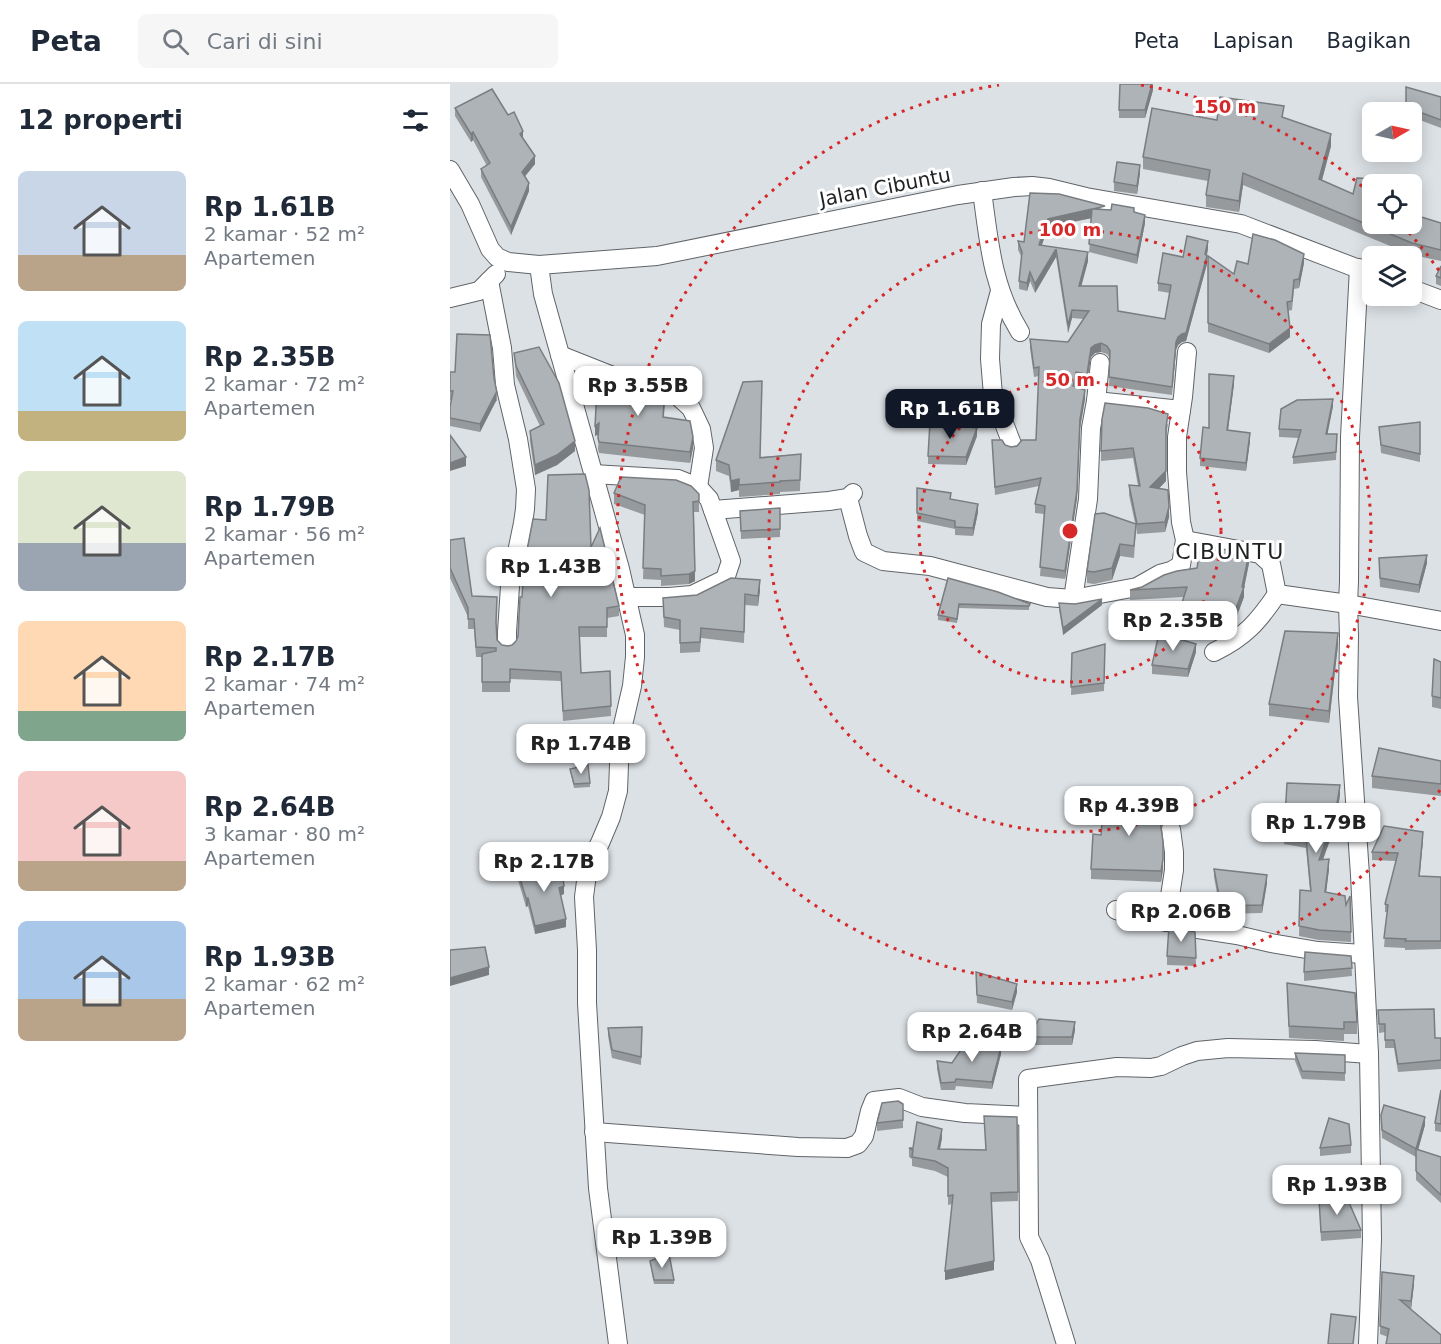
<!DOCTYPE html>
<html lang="id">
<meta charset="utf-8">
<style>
:root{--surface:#fff;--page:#f6f6f7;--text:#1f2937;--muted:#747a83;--line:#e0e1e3;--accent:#111827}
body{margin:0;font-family:"DejaVu Sans",sans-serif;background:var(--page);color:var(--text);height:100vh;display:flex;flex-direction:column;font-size:22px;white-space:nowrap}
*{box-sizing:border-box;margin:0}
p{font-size:20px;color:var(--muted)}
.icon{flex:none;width:33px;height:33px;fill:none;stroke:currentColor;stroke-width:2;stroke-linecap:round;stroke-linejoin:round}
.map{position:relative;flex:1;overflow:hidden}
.side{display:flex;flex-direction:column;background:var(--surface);width:450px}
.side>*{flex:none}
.needle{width:39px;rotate:81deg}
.controls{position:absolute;left:912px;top:18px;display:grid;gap:12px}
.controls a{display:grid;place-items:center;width:60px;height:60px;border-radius:9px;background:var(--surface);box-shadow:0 3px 15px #0003;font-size:30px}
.price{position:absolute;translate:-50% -51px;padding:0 14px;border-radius:12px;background:#fff;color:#222;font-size:20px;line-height:39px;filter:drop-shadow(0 2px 3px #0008)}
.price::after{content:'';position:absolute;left:50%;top:36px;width:18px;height:14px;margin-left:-9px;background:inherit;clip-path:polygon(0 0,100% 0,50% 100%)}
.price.on{background:var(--accent);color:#fff}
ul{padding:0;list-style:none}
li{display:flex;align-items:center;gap:18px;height:150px;padding:0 18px}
li span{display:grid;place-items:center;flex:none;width:168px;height:120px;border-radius:9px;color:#555}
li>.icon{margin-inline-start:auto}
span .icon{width:72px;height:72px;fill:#fffc;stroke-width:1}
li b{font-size:26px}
h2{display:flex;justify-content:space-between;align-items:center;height:72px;padding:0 18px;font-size:26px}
header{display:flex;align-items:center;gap:36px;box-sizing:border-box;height:84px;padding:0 30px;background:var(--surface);border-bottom:2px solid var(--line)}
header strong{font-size:28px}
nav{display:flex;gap:33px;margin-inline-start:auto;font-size:21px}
.search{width:420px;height:54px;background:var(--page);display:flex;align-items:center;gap:15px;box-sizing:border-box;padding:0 21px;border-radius:9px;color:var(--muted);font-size:22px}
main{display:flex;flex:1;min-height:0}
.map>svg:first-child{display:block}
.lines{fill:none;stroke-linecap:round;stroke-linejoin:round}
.minor-casing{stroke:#606468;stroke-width:20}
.minor{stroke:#fff;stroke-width:18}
.wall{fill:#969a9d}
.shaded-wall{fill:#7a7d80}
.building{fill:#aeb3b7;stroke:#7a7d80;stroke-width:1.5}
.ring{fill:none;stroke:#d62828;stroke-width:3;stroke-dasharray:3 6}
.labels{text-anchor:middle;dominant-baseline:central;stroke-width:6;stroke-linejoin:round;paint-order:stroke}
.street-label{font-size:20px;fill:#1f2122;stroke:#fff}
.quarter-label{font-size:22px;letter-spacing:1.5px;fill:#1f2122;stroke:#fff}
.centre{fill:#d62828;stroke:#fff;stroke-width:3}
.ring-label{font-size:18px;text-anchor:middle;font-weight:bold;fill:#d62828;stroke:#fff;stroke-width:6;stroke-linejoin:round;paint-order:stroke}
</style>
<header>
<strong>Peta</strong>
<div class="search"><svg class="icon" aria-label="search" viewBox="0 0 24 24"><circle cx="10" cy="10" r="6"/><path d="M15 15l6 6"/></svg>Cari di sini</div>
<nav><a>Peta</a><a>Lapisan</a><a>Bagikan</a></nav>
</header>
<main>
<section class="side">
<h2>12 properti<svg class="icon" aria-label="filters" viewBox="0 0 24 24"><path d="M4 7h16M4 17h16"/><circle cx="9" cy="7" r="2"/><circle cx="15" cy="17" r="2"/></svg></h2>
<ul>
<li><span style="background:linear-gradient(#c9d6e8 70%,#b9a48a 0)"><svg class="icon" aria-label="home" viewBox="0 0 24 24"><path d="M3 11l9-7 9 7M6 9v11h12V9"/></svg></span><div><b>Rp 1.61B</b><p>2 kamar · 52 m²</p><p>Apartemen</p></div></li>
<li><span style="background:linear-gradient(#bfe0f5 75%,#c2b280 0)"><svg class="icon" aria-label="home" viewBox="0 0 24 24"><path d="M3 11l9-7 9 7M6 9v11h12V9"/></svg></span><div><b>Rp 2.35B</b><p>2 kamar · 72 m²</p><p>Apartemen</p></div></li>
<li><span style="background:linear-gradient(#dfe7d0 60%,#9aa5b1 0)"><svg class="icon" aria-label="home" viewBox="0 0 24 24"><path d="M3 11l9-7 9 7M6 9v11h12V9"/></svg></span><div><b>Rp 1.79B</b><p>2 kamar · 56 m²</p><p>Apartemen</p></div></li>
<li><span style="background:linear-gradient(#ffd9b3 75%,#7fa58c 0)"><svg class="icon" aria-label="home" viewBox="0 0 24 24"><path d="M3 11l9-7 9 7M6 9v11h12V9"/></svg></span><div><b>Rp 2.17B</b><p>2 kamar · 74 m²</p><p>Apartemen</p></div></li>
<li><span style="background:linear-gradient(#f6c9c9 75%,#b9a48a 0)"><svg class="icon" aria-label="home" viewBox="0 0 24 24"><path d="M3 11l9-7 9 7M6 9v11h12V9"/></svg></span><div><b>Rp 2.64B</b><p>3 kamar · 80 m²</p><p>Apartemen</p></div></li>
<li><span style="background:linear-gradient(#a9c7e8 65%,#b9a48a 0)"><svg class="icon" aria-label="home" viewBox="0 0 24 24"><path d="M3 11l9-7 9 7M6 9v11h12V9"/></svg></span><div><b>Rp 1.93B</b><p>2 kamar · 62 m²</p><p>Apartemen</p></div></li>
</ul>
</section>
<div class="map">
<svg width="991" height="1260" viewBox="0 0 991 1260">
<rect width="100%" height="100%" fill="#dce1e5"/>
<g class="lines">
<g class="minor-casing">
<g id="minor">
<path d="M0,86L20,120L40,165L47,173L58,178L89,181L207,172L508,111L564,103L582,102L599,104L636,113L791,140L922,190"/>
<path d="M532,107C539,158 542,203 570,248"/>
<path d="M89,181L93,210L170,485L185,551V573L182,602L170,654L168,707L161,733L150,759L138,782L134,813L137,866V919L148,1104L168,1260"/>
<path d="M909,184L900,353L899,497L898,520L899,552L898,613L910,791L919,970L922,1155L918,1260"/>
<path d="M39,197L52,264L55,301L68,355L76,405L75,425L73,439L60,502L57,548V561"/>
<path d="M962,205L991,216"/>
<path d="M550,207L541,240L540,275L543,311L562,360"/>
<path d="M0,214L29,207L46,190"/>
<path d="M110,271L168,294L194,303L220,305L241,324L251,345L254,364L248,403"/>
<path d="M646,317L731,326"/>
<path d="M143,390L228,395L248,403L259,415L281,477L275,495L242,511L219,513H176"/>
<path d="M398,414L408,452L414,468L433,477L480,482L597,513L623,515L687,503L710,490L721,487L731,481L735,456L731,438L727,388V353L733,313L737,268"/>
<path d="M263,426L379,417L398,414L403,409"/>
<path d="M735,456L810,470L821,480L827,510L898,520L991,537"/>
<path d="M623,515L638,415L641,344L646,317L650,279"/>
<path d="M764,568C795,553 808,538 827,510"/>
<path d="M666,826L689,832L703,833L735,843L787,851L821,859L868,867L913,870"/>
<path d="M716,838L724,786V768L721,745"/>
<path d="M144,1048L348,1063L397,1064L408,1060L414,1052L420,1027L424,1017L449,1014L472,1023L515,1029L578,1032"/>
<path d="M616,1260L590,1176L579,1153L578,995L667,983L701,984L711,982L732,972L747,967L778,964L865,966L919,970"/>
</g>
</g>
<use href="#minor" class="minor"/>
</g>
<g class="wall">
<path d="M703,0V6L695,34H669V26Z"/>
<path d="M956,3L991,13V44L962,33V28H956Z"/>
<path d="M5,24L73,55L85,80L75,92L79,107L61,151L31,93V85L37,82L23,56L21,58L5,32Z"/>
<path d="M834,34L881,62L872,96L922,140L969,132L991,139V177L962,171L793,101L789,128L756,123V111L758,97L693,85V73L767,36Z"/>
<path d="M690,89L687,110L664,107V98Z"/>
<path d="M580,109L655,126L684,128L695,139L687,180L639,168L642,134L598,143L592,161L638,177L631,202L668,227L715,235L720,209L708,207V199L733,173L758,165L757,171V180L736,257L732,258L728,261L726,266L722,311L659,302L660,274L657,270L651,268L645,269L641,273L637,298L626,297L625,303L635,315L630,344L627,414L615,495L590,492L594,430L585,429V420L589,402L545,411L542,356L561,363L586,356L589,292L584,293L580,264V255L618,258L633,235L622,234L618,249L606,173L585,209L580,197L577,207L569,205V197L572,174L568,166V157L574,158Z"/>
<path d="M758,172L784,190L798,180L854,179L849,204L844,205L842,226L838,227L840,253L819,269L758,248Z"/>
<path d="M991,182V202L986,200V192Z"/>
<path d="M64,269L125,367L107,381L85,391L80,357V347L90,342L66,292Z"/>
<path d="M0,288L44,294L47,309V317H46L30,348L0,342V323L2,316H0Z"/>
<path d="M784,300L778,346L800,357L796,387L750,382V374L759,344Z"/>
<path d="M178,304L215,316L214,333L243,364L240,379L149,369L148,365L149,350L145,352Z"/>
<path d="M883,322L877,350H887L886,376L843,380V373L849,354L829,353V345Z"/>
<path d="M970,338V378L931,369L929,343Z"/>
<path d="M718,340L716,352V397L709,404L719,433L715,448L687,450L686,441L684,474L670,472L662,496L644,500L637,499V487L685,439L679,411V401L688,402L683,374L651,377V367Z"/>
<path d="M527,352L516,381L478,380V372Z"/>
<path d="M351,370L350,407L330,408V410L289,413V406L281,408L279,392L266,387V376Z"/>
<path d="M467,404L501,415L528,428L523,452L505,451V445L467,437Z"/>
<path d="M164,409L249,410V428H244L245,497L239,500L211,502V496L193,495L195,431L164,420Z"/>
<path d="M330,424V453L291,455L290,427Z"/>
<path d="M0,456L22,512L47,522L46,543L47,556L52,561L58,562L62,561L66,557L68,552L72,513L141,463L169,522V532L157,534V553H130L131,589L160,587L161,632L113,637L111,597L60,595V608H32V573H26L24,545H18V533L0,494Z"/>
<path d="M929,474L977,479L969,509L930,503Z"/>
<path d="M799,479L794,504V513L783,542L729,537V528L734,513L680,516V506Z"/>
<path d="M498,494L579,522V526L509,524L507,539L488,536V531Z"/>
<path d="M310,506L308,522L295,521L294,559L251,554L250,568L230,569V546L214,543L213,514Z"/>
<path d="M609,519L652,521L613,551L609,525Z"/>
<path d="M655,560L654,607L621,611L622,569Z"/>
<path d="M888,561L879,639L819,632V620Z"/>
<path d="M746,568L738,593L702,590V581Z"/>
<path d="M991,578V625L982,623V612Z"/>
<path d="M991,677V712L922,704V692Z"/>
<path d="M120,685L140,699V703L124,704Z"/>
<path d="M890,711L885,742L873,776L879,785L876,808L901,848V858L869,856L849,852L850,806L860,807L856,764L834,760V750Z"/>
<path d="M716,735L711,740V742L713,785L711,798L641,795V785Z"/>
<path d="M973,756L969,792L991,793V865L955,866V864L934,863L937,828H935V820L946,777L922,776V768Z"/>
<path d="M764,785L817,799L812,829L771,830L764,793Z"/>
<path d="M68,788L114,810L111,811L116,843L85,850L78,822L76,823L68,796Z"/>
<path d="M745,848L746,882L717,881V872Z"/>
<path d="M901,872L902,892L854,897V888Z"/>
<path d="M526,888L567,908L562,926L527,919Z"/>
<path d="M837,899L907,938V950H894V957L839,954Z"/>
<path d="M928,926L985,954H991V985L948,988L944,964H935V948L929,949Z"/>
<path d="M192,943L191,981L162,974L158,952V944Z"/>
<path d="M625,946L622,961H579V953Z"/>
<path d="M845,969L895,971V997L852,995L845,977Z"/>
<path d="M551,970L542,1005L506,1002L505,1006H491L487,985V977L502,979Z"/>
<path d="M991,1006V1048L985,1047V1039Z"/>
<path d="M453,1020V1044L427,1047V1039Z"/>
<path d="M931,1031L975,1041L968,1066L991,1073V1119L966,1096V1073L932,1054Z"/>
<path d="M534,1032L567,1033L568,1117L541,1118L544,1186L495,1196L502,1120L498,1121V1093L485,1087L462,1082V1075L459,1073V1064H463L492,1054L490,1065L536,1066Z"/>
<path d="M901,1061V1069L870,1072V1064Z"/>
<path d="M869,1115L911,1146V1154L871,1157Z"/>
<path d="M200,1177L224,1196V1200H204Z"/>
<path d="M932,1188L964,1200L961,1225L938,1253L930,1250Z"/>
</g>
<g class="shaded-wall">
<path d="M702,0L703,6L695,34V26Z"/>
<path d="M73,47V55L70,50Z"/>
<path d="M23,48V56L21,58V50Z"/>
<path d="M881,50V62L869,107V95Z"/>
<path d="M85,72V80L72,96V88Z"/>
<path d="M690,81V89L687,110V102Z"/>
<path d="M793,89V101L789,128V117Z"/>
<path d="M79,99V107L61,151V143Z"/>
<path d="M642,125V134L598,143L589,169V161L598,135Z"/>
<path d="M695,131V139L687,180V171Z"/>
<path d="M758,157V165L756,173L757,172V180L736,257L732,258L728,261L726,266L722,311L726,258L728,253L732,250L755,170Z"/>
<path d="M606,165V173L585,209V200Z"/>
<path d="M638,168V177L629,211V202Z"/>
<path d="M854,170V179L849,204V195Z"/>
<path d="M580,188V197L577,207V199Z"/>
<path d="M622,226V234L618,249V241Z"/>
<path d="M840,244V253L819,269V260Z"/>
<path d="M651,259V268L645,269L641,273L637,298V290L641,264L645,261Z"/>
<path d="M626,288V297L623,311V302Z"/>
<path d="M784,292V300L777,354V346Z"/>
<path d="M635,306V315L630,344L627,414L615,495V487L630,335Z"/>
<path d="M46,309V317L30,348V340Z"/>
<path d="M883,315V322L876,358V350Z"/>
<path d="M149,339V350L145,352V342Z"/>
<path d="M527,344V352L516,381V373Z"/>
<path d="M800,349V357L796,387V379Z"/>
<path d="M243,353V364L240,379V368Z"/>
<path d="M125,357V367L107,381L85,391V381Z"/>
<path d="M16,373V382L0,387V379Z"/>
<path d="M716,387V397L700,414V403Z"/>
<path d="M289,395V406L281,408V397Z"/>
<path d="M528,420V428L523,452V444Z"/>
<path d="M719,423V433L715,448V438Z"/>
<path d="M670,460V472L662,496V484Z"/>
<path d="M799,470V479L794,504V513L783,542V532L792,503Z"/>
<path d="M977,471V479L969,509V501Z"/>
<path d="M245,487V497L239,500V490Z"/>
<path d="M310,496V506L308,522V512Z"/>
<path d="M652,515V521L613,551V544Z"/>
<path d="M888,549V561L879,639V627Z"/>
<path d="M746,560V568L738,593V585Z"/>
<path d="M890,701V711L885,742L869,786V776Z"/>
<path d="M716,721V735L711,740L710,746L711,730Z"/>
<path d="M973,748V756L969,800V792Z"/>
<path d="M713,775V785L711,798V787Z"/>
<path d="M879,775V785L875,818V808Z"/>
<path d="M817,791V799L812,829V821Z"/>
<path d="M114,802V810L109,812V804Z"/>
<path d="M76,814H78V822L76,823Z"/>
<path d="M116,835V843L85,850V842Z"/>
<path d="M39,883V891L0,902V894Z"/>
<path d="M567,900V908L562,926V918Z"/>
<path d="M625,938V946L622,961V953Z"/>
<path d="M551,963V970L542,1005V998Z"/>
<path d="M975,1033V1041L966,1073V1065Z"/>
<path d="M492,1045V1054L488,1074V1065Z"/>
<path d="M544,1177V1186L495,1196V1187Z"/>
<path d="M964,1192V1200L961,1225V1217Z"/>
</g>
<g class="building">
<path d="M670,0H702L695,26H669Z"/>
<path d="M956,3L991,13V36L956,23Z"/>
<path d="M42,5L58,31L64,28L73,47L70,50L85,72L72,88L79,99L61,143L31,85L40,79L23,48L21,50L5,24Z"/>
<path d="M770,13L834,22L832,33L881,50L869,95L903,110L907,94L929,95V100H922V140H962V127L969,130L968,132L991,139V166L962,159L793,89L789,117L756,111L760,86L693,73L702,24L767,36Z"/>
<path d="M667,78L690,81L687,102L664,98Z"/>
<path d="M580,109L609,110L655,122L643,125L661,126L662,120L684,124V128L695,131L687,171L639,160L642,125L598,135L589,161L638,168L629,202H667L668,227L715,235L721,201L708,199L713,169L733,173L737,152L758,157L755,170L757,172L736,249L732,250L728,253L726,258L722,303L659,293L660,267L657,262L651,259L645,261L641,264L637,290L626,288L623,302L635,306L630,335L627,406L615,487L590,483L595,422L585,420L591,394L545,403L542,356H552L555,361L561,363L567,362L572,356H586L589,283L584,284L580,255L618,258L639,227L622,226L618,241L606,165L585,200L580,188L577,199L569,197L572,168L568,157L574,158Z"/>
<path d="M803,150L825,156L854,170L849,195L844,196L842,217L837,218L840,244L819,260L758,239V172L784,190L787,177L798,180Z"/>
<path d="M991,182V194L986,192Z"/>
<path d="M7,250L40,251L44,294L47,309H46L30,340L0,334V323L3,307H0V288H5Z"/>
<path d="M89,263L109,299L125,357L107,371L85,381L80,347L94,340L66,282L64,269Z"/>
<path d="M148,287L177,298L178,304L215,305L213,333L240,337L243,353L240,368L149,358L148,354L149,339L145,342Z"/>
<path d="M759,290L784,292L777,346L800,349L796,379L750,374L753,343L759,344Z"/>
<path d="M312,297L310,374L351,370L350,396L330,397V398L289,401V395L281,397L279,381L266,376L293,298Z"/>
<path d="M883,315L876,350H887L886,368L843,373L851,346L829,345L831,325L847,316Z"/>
<path d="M655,319L698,324L718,330L716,343V387L700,403L718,406L719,423L715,438L687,440L679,401L690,402L683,364L651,367L652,335Z"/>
<path d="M480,338L527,344L516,373L478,372Z"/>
<path d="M970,338V370L931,361L929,343Z"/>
<path d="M0,351L16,373L0,379Z"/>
<path d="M135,390L139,406L141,463L150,444L169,522L157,524V543H129L131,589L160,587L161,622L113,627L111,588L60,585V598H32V570L46,567V564L26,563L24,535H18V524L0,484V456L14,454L22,512L47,513L46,538L47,556L52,561L58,562L62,561L66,557L68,552L70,513H72L74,482L83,435L96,436L98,391Z"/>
<path d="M171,393L226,396L241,402L249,410V417L243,418L245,487L239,490L211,492V485L193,484L195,421L164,409Z"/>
<path d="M467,404L501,409L500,415L528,420L523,444L505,443V437L467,429Z"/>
<path d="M330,424V445L291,447L290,427Z"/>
<path d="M654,429L686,440L684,462L670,460L662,484L644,488L637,487L645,430Z"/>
<path d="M751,461L799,470L792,503H794L783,532L729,528L737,503L680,506L692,503L714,491L727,487L747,484Z"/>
<path d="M977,471L969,501L930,494L929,474Z"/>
<path d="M281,494L310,496L308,512L295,510L294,548L251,544L250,558L230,559V536L214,533L213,514L247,511Z"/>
<path d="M498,494L548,508L580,520L579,522L509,520L507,535L488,531Z"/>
<path d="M652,515L613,544L609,519L625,520Z"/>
<path d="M835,547L888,549L879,627L819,620Z"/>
<path d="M709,549L746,560L738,585L702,581Z"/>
<path d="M655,560L654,599L621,603L622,569Z"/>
<path d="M984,575L991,578V614L982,612Z"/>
<path d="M929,664L991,677V700L922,692Z"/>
<path d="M138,681L140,699L124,700L120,685Z"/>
<path d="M837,699L890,701L885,732L869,776L879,775L875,808L895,812L896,821L900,812L901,848L869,846L849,842L850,806L861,807L856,754L834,750Z"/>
<path d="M654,714L716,721V725L711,730L710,736L713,758V775L711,787L641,785L643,750L651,751Z"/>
<path d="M934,742L973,748L969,792L991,793V857H955L956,855L934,854L938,821L935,820L948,769L922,768Z"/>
<path d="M111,778L114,802L109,804L116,835L85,842L78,814H76L68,788Z"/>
<path d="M764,785L817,791L812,821L771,822Z"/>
<path d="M719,842L745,848L746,874L717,872Z"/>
<path d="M35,863L39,883L0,894V866Z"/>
<path d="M855,868L901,872L902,884L854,888Z"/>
<path d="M526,888L567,900L562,918L527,911Z"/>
<path d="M837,899L905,909L907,938H894V945L839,942Z"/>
<path d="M984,925L985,954H991V976L948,980L944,956H935V940H929L928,926Z"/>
<path d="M589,935L625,938L622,953H579Z"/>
<path d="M192,943L191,973L162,966L158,944Z"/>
<path d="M519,954L551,963L542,998L506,995L505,998L491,999L487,977L502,979Z"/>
<path d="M845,969L895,971V989L852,987Z"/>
<path d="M991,1006V1040L985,1039Z"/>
<path d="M448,1017L453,1020V1036L427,1039L432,1019Z"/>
<path d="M934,1021L975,1033L966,1065L932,1046L931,1031Z"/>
<path d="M534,1032L567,1033L568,1108L541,1109L544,1177L495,1187L503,1111L498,1112V1084L485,1077L462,1073L463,1066L459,1064H463L467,1038L492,1045L488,1065L536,1066Z"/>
<path d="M879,1034L899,1040L901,1061L870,1064Z"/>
<path d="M966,1065L991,1073V1111L966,1087Z"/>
<path d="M897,1114L911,1146L871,1148L869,1115Z"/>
<path d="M219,1170L224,1196H204L200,1177Z"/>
<path d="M932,1188L964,1192L961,1217L950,1216L991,1251V1260H936L939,1245L930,1242Z"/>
<path d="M881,1230L906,1233L903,1260H878Z"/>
</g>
<g class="ring">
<circle cx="620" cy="447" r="151"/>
<circle cx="620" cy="447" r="301"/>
<path d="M990 706A452 452 0 1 1 549 1M691 1A452 452 0 0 1 922 111M953 142A452 452 0 0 1 990 188"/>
</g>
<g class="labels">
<g class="street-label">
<text transform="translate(435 103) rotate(-11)">Jalan Cibuntu</text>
</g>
<g class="quarter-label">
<text x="780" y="467">CIBUNTU</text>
</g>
</g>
<circle cx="620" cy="447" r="9" class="centre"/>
<g class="ring-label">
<text x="775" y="29">150 m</text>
<text x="620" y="152">100 m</text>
<text x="620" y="302">50 m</text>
</g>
</svg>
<div class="controls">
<a><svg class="needle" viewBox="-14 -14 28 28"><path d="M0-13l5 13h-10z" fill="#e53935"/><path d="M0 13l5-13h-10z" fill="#747a83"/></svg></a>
<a><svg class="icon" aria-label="locate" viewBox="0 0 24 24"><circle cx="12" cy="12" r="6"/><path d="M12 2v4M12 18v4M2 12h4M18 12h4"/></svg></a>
<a><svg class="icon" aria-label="layers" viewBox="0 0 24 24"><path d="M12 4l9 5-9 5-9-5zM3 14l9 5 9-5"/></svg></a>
</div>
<b class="price" style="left:188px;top:333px">Rp 3.55B</b>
<b class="price on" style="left:500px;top:356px">Rp 1.61B</b>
<b class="price" style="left:101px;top:514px">Rp 1.43B</b>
<b class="price" style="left:723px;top:568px">Rp 2.35B</b>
<b class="price" style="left:131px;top:691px">Rp 1.74B</b>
<b class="price" style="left:679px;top:753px">Rp 4.39B</b>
<b class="price" style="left:866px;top:770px">Rp 1.79B</b>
<b class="price" style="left:94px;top:809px">Rp 2.17B</b>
<b class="price" style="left:731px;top:859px">Rp 2.06B</b>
<b class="price" style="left:522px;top:979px">Rp 2.64B</b>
<b class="price" style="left:887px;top:1132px">Rp 1.93B</b>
<b class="price" style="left:212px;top:1185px">Rp 1.39B</b>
</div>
</main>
